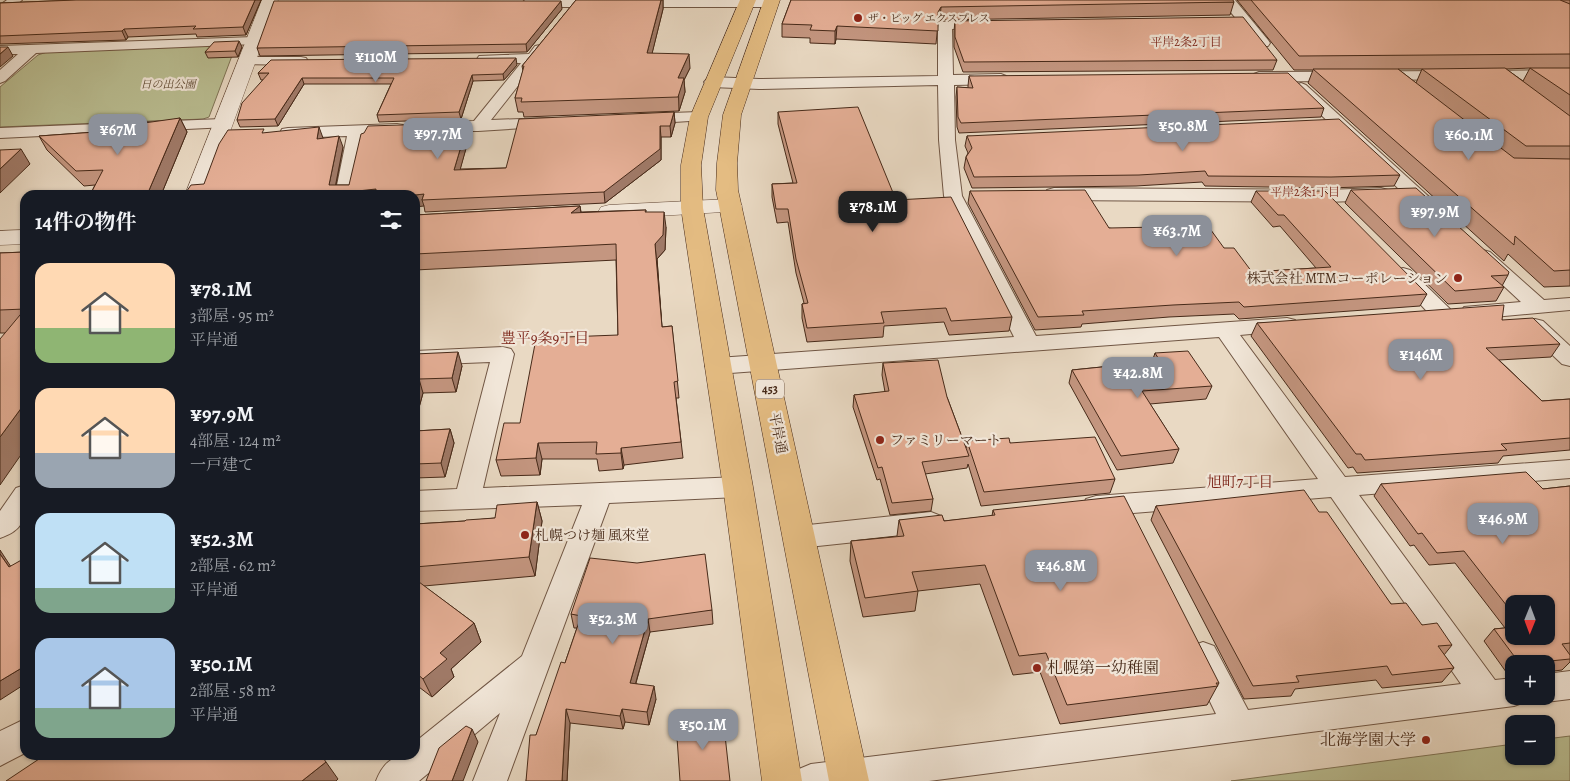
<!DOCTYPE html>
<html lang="ja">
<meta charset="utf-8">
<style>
:root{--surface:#171b24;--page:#20242c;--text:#f1f3f6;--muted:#9ea1a6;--accent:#8c9099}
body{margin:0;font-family:Alegreya,"Noto Serif JP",serif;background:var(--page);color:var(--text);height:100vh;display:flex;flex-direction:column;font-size:19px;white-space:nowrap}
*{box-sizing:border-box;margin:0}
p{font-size:16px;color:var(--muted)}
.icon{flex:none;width:28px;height:28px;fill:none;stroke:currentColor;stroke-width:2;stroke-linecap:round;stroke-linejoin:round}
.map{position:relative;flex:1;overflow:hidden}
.details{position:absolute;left:20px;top:190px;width:400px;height:570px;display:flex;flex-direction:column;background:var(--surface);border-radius:15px;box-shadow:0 1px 4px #0004}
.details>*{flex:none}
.needle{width:32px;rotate:181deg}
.tools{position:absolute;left:1505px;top:595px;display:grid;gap:10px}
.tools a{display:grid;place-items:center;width:50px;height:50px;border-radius:10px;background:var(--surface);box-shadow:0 1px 4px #0004;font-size:25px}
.price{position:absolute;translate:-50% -42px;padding:0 11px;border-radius:10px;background:var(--accent);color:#fff;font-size:16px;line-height:32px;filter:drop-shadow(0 1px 2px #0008)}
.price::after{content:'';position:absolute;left:50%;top:30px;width:15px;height:11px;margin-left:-8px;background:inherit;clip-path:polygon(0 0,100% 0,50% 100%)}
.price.selected{background:#222;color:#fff}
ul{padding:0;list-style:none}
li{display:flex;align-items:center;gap:15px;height:125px;padding:0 15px}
li span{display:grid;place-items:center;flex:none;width:140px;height:100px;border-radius:15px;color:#555}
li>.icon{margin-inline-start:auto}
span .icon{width:60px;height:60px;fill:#fffc;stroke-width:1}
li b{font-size:21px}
h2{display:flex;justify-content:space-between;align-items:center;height:60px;padding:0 15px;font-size:21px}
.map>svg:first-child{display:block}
.green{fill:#babe92;stroke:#807456}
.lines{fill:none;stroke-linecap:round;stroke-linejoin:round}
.minor-casing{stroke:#705644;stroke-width:2}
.tertiary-casing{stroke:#705644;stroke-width:1}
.trunk-casing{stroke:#472a19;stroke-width:1}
.minor{fill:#f1e6d8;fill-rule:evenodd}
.tertiary{fill:#f1e6d8;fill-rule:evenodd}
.trunk{fill:#e4bc82;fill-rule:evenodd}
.wall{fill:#c49680;stroke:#472a19;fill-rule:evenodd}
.shaded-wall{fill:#a07a68;stroke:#472a19}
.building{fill:#e4ae95;stroke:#472a19}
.poi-dot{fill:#8f2418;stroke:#f1e6d8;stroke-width:2}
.labels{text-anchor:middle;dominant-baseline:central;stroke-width:4.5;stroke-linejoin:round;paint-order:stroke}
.far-poi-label{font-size:11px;fill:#472a19;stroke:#f1e6d8;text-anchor:start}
.far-park-label{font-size:11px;font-style:italic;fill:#5e4831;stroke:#f1e6d8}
.far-neighbourhood-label{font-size:12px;fill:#7a1f14;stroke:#f1e6d8}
.shield{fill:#f1e6d8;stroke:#7a6252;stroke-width:1}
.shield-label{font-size:12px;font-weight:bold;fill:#472a19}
.poi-label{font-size:14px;fill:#472a19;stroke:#f1e6d8;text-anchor:start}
.street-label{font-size:14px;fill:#472a19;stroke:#f1e6d8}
.neighbourhood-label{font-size:15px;fill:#7a1f14;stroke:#f1e6d8}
.near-poi-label{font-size:16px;fill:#472a19;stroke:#f1e6d8;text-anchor:start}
</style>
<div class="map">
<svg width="1570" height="781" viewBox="0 0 1570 781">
<rect width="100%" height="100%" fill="#e9d9c3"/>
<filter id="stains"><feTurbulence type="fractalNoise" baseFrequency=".004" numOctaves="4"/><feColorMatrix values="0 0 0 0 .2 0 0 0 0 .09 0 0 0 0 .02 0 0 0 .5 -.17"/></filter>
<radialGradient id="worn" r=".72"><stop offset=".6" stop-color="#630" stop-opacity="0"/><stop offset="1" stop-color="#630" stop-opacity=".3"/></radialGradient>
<g class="green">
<path d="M236,45L209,117L203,119L0,127V87L38,55L47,52Z"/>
<path d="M1570,736V781H1231L1514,744V756H1546V739Z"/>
</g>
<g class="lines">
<g class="minor-casing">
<g id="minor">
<path d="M7,0H22L5,15L0,16V5Z"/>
<path d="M525,0H774L777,3L770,7H529L522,3Z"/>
<path d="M1221,0H1235L1268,40L1270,43L1268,46H1258Z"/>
<path d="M986,20L993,24L991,27L952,29L953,75L1001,74L1006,76L1009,79L1006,82L1001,84L954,85L955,140L962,196L1036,336L1287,318L1295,320L1298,325L1295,330L1240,335L1345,477L1570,460V478L1359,495L1495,680L1514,678V696H1528L1525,702L1514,706L929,781H794L799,769L811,764L1216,714L1188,656L1192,646L1203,642L1214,646L1248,710L1461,684L1331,497L1096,516L1086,513L1083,506L1086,499L1096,496L1318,479L1219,337L717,374L709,371L705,366L709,361L717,358L1014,337L944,196L939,140L938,85L759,89L712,87L707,85L704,82L707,79L712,77L759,79L938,76V25L940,22Z"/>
<path d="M254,37L259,38L261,41L259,44L36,53L5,81L0,83V70L18,54H0V46Z"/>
<path d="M540,45L545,46L547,49L491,120L549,118L555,120L557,123L555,126L478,131H429L427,127L429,123L435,122L474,121L521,63H484L479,62L477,59L479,56L529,54L535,46Z"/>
<path d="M247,57H301L306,58L308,61L306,64L301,65L242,64L240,61L242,58Z"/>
<path d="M1570,70V80L1484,81L1479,79L1476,76L1479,73L1484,71Z"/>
<path d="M1451,71L1456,73L1459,76L1456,79L1259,82L1254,80L1251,77L1254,74L1259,72Z"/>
<path d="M1301,83L1306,85L1439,206L1441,210L1439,214L1432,216L1425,214L1296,91L1293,88L1296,85Z"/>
<path d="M699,112L705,114L707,117L705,120L643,124L637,122L635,119L637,116L643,114Z"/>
<path d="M222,119L228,121L230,124L228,127L0,138V128Z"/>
<path d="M397,124L403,125L405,129L403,133L364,135L353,195H335L347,136L288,138L282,137L280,133L282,129L288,128Z"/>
<path d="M1054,188L1326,190L1381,188L1388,190L1390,194L1388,198L1381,200L1326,202L1054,200L1047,198L1045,194L1047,190Z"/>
<path d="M1483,250L1490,252L1544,300L1570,298V310L1472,319L1464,317L1461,312L1464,307L1521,302L1476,260L1473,256L1476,252Z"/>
<path d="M1403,268L1410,270L1450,309L1453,314L1450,319L1442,321L1434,319L1396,278L1393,274L1396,270Z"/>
<path d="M1535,319L1543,321L1570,346V366L1562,364L1527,331L1524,326L1527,321Z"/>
<path d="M503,347L511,349L514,354L483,488L738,477L747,480L751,487L747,494L738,497L609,503L507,781H473L500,713L419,781H376C384,761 393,755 415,755V742L522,656L582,505L415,511V491L457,489L490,362L415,365V351Z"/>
<path d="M25,485C25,511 30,528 0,538V511L16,488Z"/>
<path d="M931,512L941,516L945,523L941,530L931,534L799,548L789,545L785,537L789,529L799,526Z"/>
<path d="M1570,671V699L1546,702L1535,698L1534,696H1546V674Z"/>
<path d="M25,719V753L0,766V731Z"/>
</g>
</g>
<g class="tertiary-casing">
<g id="tertiary">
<path d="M262,0H278L207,195H185Z"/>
<path d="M731,199L739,201L742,206L739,211L609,219L601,217L598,212L601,207L609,205Z"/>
<path d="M25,230V244L0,245V231Z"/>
</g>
</g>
<g class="trunk-casing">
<g id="trunk">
<path d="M740,0H756L708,117L701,165L703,208L753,487L802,781H762L723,487L681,208V165L690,117Z"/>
<path d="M764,0H780L741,115L737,163L738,190L869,781H829L716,190L717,163L723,115Z"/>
</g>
</g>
<use href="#minor" class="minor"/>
<use href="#tertiary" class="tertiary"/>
<use href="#trunk" class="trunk"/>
</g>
<g class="wall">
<path d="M76,0H261L246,35L197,37L196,34L128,37L126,40L0,44V3Z"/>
<path d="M576,0H663V9L652,53L690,68L684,80L685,92L679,111L524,117L523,112H518L515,98L523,71L522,66Z"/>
<path d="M791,0L1234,2L1230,15L940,20L938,23L936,44L836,39L835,44L810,43V38L782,37V24Z"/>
<path d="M1237,0H1570V286L1544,287L1508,254L1504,261L1308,83L1313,70H1294ZM1530,68L1523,81L1506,69ZM1398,69H1422L1416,83Z"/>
<path d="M562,9L527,52L260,56L257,48Z"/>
<path d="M955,21L1277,60L1273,70L963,72L954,47V31Z"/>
<path d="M242,47L238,57L208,58L205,52Z"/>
<path d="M517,65L504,80L473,81L461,119L379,122L377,115L391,84H304L278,126L240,127L237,120L263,80H261L258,73Z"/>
<path d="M969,76L1324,108L1321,117L959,133L957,127L956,97L957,87L968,88V86Z"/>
<path d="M674,112L675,123L671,137H661V160L605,203L425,212L424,206L415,195L204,184L266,133L323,138L343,147L336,185H349L470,134L460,169L506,168Z"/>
<path d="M778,112L896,200L1012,317L1009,331L949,335L944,322L884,326L883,337L807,342L802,318V304L804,303L796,273L788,222L777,223L772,197V184L793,183L778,124Z"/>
<path d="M180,118L187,132L161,195H90L95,185L84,186L47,150L39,136L124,130L142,127Z"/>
<path d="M967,136L1400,175L1394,186L1326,188L1205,186L1202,182L1136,186L972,188L964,168L966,157L968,153L965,146Z"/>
<path d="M1351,190L1508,275L1502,286L1504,287L1496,301L1448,304L1345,203Z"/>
<path d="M970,191L1109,228L1224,248L1252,272L1316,268L1280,226L1273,227L1251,202L1256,191L1427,294L1420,306L1239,319L1234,314L1169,317L1082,324L1081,327L1035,330L968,203Z"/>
<path d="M580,206L581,212L646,210V212L666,227L665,250L657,259L662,327L672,326L679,398H676L683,458L624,465L623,469L599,471L597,459H542L540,475L501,476L496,460L520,423L618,335L616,260L415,270V215Z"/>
<path d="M25,252V449L5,333H0V253Z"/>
<path d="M1502,320L1560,344L1551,357L1499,360L1542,401L1570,399V450L1503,456L1498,463L1357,473L1353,467L1348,468L1251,336L1257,323Z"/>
<path d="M1155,353L1212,386L1206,399L1150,404L1179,449L1173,463L1117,470L1069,383L1072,370L1152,362Z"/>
<path d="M415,354L462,366L456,392L423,393L415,422Z"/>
<path d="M883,363L947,397L966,448L967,441L1010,443L1115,479L1110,493L981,506L968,464L967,468L925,474L933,499L931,511L890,515L880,479L877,480L853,407L854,395L885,392L882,375Z"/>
<path d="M450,429L454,443L445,477L415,478V431Z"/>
<path d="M1381,484L1543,489L1570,486V662L1562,670L1546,672V664H1514V675L1509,676L1484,641L1494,629L1505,628L1455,563L1429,565L1414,545L1410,546L1374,496ZM1514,604L1546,636H1514Z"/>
<path d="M537,502L542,521L535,576L424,586L474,623L481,642L451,669L454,677L432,697L415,684V524L465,521L495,518Z"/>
<path d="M1156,506L1319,512L1391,604L1452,645L1444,655L1454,668L1442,682L1382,688L1376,680L1295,689L1291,696L1244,699L1151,520Z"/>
<path d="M993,510L1219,683L1207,705L1060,724L1040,672L1013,675L980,584L918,591L915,611L863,617L850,561L851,541L897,536L899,520L944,521L992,516Z"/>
<path d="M712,610L713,624L650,632L636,683L656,699L649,725L625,722L623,729L570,723L567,781H526L536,735L565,663L577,628H574L571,614Z"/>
</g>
<g class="shaded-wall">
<path d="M255,0H261L246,35L243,27Z"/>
<path d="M661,0H663V9L649,66L647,53Z"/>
<path d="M561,1L562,9L527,52L526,44Z"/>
<path d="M941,7L940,20L936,25L938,12Z"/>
<path d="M837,26L836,39L835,44V31Z"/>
<path d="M124,29L128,37L126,40L122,31Z"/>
<path d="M239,41L242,47L238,57L235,51Z"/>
<path d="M8,47L13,56L0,67V54Z"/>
<path d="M689,54L690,68L684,80L685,92L679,111L678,78Z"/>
<path d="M516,58L517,65L504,80L503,74Z"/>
<path d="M472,75L473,81L461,119L459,112Z"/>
<path d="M302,78L304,84L278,126L275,119Z"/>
<path d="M674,112L675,123L671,137L670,126Z"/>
<path d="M180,118L187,132L161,195H147Z"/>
<path d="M468,123L470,134L457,181L454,170Z"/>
<path d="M660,126L661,137V160L605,203L604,192Z"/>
<path d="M319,127L323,138L321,150L317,139Z"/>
<path d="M339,136L343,147L334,193L376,189L378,195H321L329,185Z"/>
<path d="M21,149L30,164L0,193V169Z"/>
<path d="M424,194L422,200L424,206L415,207V195Z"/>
<path d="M580,206L582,221L571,213Z"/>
<path d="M664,212L666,227L665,250L657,259L663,343L655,244Z"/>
<path d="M458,352L462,366L456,392L452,378Z"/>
<path d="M419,379L423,393L415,422V392Z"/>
<path d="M25,403V449L0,485V437Z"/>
<path d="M450,429L454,443L445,477L441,463Z"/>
<path d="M538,443L542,459L540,475L536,458Z"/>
<path d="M621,448L624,465L623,469L621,453Z"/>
<path d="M537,502L542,521L535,576L529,557Z"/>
<path d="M0,550L19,579L9,567L0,554Z"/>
<path d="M648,619L650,632L632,696L630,683Z"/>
<path d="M474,623L481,642L451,669L454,677L432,697L423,679L440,653Z"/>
<path d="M25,666V684L0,700V681Z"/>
<path d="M654,686L656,699L649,725L647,712Z"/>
<path d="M566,709L570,723L567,781H562Z"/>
<path d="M622,709L625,722L623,729L620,716Z"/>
<path d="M472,729L478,742L463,781H452Z"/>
<path d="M326,762L338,779L336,781H302Z"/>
</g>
<g class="building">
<path d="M76,0H255L243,27L193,29L196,26L124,29L122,31L0,36V3Z"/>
<path d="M576,0H661L647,53L689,54L678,78H684L678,97L521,102L522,98H515L524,66H522Z"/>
<path d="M791,0H1233L1234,2L941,7L938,12V31L837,26L835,31L810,30L812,25L782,24Z"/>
<path d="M1251,0H1560L1570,4V54L1299,56Z"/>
<path d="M274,1H561L526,44L257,48Z"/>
<path d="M1243,17L1277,60L964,62L955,37V21Z"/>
<path d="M239,41L235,51L205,52L214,42Z"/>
<path d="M0,47H8L0,54Z"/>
<path d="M516,58L503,74L472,75L459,112L377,115L394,78H302L275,119L237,120L242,103L269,73H258L271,60Z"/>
<path d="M1505,68L1570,116V146H1526L1422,69Z"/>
<path d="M1530,68H1570V95Z"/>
<path d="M1313,69H1398L1514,158L1570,159V270L1554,271L1515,236L1514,245Z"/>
<path d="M1288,73L1324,108L961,123L958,117L957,87L973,88L969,76Z"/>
<path d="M858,107L896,200L951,197L1012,317L951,321L946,308L881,312L884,323L807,328L802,304L808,303L796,259L788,209H776L772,184L797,183L778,112Z"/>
<path d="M674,112L670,126H660V149L604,192L422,200L424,194L415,195H376V189L321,195H184L191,185L204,184L219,144L228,130L264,129L262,133L319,127L317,139L339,136L329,185H349L361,134L364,133L368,126L468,123L454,170L506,168L519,119Z"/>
<path d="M180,118L147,195H90L103,170L76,171L39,136L124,130L142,127L144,123Z"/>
<path d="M1339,119L1400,175L1331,177L1208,176L1205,171L1139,175L974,177L966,157L972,148L967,136Z"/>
<path d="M21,149L0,169V150Z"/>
<path d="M1416,188L1509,272L1508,275L1491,276L1504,287L1455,291L1351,190Z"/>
<path d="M1085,190L1109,228L1208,226L1224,248H1234L1252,272L1331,267L1284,215H1278L1256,191H1325L1427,294L1244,307L1239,302L1173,305L1082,311L1084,315L1038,317L970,191Z"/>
<path d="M580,206L571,213L646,210L645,212H664L663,235L655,244L662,327L672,326L678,381L674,382L681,442L621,448V453L596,454L597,442L538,443L536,458L496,460L504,423H520L535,344H539L540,338L618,335L616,244L415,254V215Z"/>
<path d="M25,252V403L0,437V339L25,309L0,310V253Z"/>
<path d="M1504,305L1502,320L1533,318L1560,344L1486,348L1542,401L1570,399V438L1501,444L1507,450L1365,460L1361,454H1356L1257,323Z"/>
<path d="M1188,351L1212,386L1142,391L1179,449L1121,456L1072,370L1160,361L1155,353Z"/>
<path d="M458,352L452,378L419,379L415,392V354Z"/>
<path d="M938,360L947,397L969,456L922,462L933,499L892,503L882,467L878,468L854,395L889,391L883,363Z"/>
<path d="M450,429L441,463L415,464V431Z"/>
<path d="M1095,437L1115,479L984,492L967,441L1009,438L1010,443Z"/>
<path d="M1526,472L1543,489L1570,486V643L1562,644L1570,655V659L1520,664L1494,629L1514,627V636H1546V604H1514V615L1464,551L1437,553L1422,533L1418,534L1381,484Z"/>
<path d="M1304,490L1319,512H1327L1391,604L1406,603L1422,625L1437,623L1452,645L1438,646L1454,668L1392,675L1387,666L1296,676L1299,682L1253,686L1156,506Z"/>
<path d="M1124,496L1219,683H1216L1218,686L1067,705L1046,653L1019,656L985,565L912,572L918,591L865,598L851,541L904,536L899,520L942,515L944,521L995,515L993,510Z"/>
<path d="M537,502L529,557L415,567V524L465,521L466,520L495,518L497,505Z"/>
<path d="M0,554L9,567L25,558V666L0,681Z"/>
<path d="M705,554L712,610L648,619L630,683L654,686L647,712L622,709L620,716L566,709L562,781H526L530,735H536L561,662L565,663L581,616L571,614L590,558L637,563Z"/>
<path d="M415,579L474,623L440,653L447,659L423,679L415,672Z"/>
<path d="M723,717L730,781H680L676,723Z"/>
<path d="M466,726L472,729L452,781H426L439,748Z"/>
<path d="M45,755H321L326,762L302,781H6Z"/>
</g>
<g class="poi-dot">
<circle cx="858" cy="18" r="5"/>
<circle cx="1458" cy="278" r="5"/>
<circle cx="880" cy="440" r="5"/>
<circle cx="525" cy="535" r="5"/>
<circle cx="1037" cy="668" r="5"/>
<circle cx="1426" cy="740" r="5"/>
</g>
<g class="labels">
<g class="far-poi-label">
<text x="868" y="18">ザ・ビッグ エクスプレス</text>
</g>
<g class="far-park-label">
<text x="168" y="84">日の出公園</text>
</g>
<g class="far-neighbourhood-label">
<text x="1186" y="42">平岸2条2丁目</text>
<text x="1305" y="192">平岸2条1丁目</text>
</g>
<rect class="shield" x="756" y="379.5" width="28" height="19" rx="4"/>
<g class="shield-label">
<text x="770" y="389">453</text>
</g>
<g class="poi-label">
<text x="1448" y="278" text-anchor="end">株式会社 MTMコーポレーション</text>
<text x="890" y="440">ファミリーマート</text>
<text x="535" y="535">札幌つけ麺 風來堂</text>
</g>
<g class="street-label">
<text transform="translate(778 433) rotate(79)">平岸通</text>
</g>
<g class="neighbourhood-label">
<text x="545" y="338">豊平9条9丁目</text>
<text x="1240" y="482">旭町7丁目</text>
</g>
<g class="near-poi-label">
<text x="1047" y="668">札幌第一幼稚園</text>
<text x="1416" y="740" text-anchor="end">北海学園大学</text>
</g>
</g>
<rect width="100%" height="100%" filter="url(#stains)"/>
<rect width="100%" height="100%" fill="url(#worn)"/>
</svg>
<div class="tools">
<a><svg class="needle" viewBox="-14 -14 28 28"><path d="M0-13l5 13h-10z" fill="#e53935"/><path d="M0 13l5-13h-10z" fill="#9ea1a6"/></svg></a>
<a>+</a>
<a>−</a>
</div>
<b class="price" style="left:376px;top:83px">¥110M</b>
<b class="price" style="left:1183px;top:152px">¥50.8M</b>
<b class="price" style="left:118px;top:156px">¥67M</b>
<b class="price" style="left:438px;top:160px">¥97.7M</b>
<b class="price" style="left:1469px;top:161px">¥60.1M</b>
<b class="price selected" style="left:873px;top:233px">¥78.1M</b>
<b class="price" style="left:1435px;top:238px">¥97.9M</b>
<b class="price" style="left:1177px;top:257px">¥63.7M</b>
<b class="price" style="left:1421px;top:381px">¥146M</b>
<b class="price" style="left:1138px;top:399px">¥42.8M</b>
<b class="price" style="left:1503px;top:545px">¥46.9M</b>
<b class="price" style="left:1061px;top:592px">¥46.8M</b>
<b class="price" style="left:613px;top:645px">¥52.3M</b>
<b class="price" style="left:703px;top:751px">¥50.1M</b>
<section class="details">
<h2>14件の物件<svg class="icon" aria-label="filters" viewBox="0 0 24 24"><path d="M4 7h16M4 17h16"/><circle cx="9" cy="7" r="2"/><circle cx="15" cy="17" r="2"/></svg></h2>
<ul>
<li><span style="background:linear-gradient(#ffd9b3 65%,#8fb573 0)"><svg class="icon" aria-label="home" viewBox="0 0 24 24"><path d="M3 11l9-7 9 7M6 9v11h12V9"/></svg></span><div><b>¥78.1M</b><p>3部屋 · 95 m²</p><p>平岸通</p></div></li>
<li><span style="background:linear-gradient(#ffd9b3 65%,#9aa5b1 0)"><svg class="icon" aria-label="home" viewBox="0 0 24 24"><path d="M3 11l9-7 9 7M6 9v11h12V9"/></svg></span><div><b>¥97.9M</b><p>4部屋 · 124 m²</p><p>一戸建て</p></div></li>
<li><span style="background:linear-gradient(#bfe0f5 75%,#7fa58c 0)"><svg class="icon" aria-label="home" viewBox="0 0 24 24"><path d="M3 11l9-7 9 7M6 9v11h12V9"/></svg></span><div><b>¥52.3M</b><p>2部屋 · 62 m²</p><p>平岸通</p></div></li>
<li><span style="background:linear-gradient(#a9c7e8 70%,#7fa58c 0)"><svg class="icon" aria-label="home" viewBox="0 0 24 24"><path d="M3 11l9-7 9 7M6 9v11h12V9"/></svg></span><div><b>¥50.1M</b><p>2部屋 · 58 m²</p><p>平岸通</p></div></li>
</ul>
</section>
</div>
